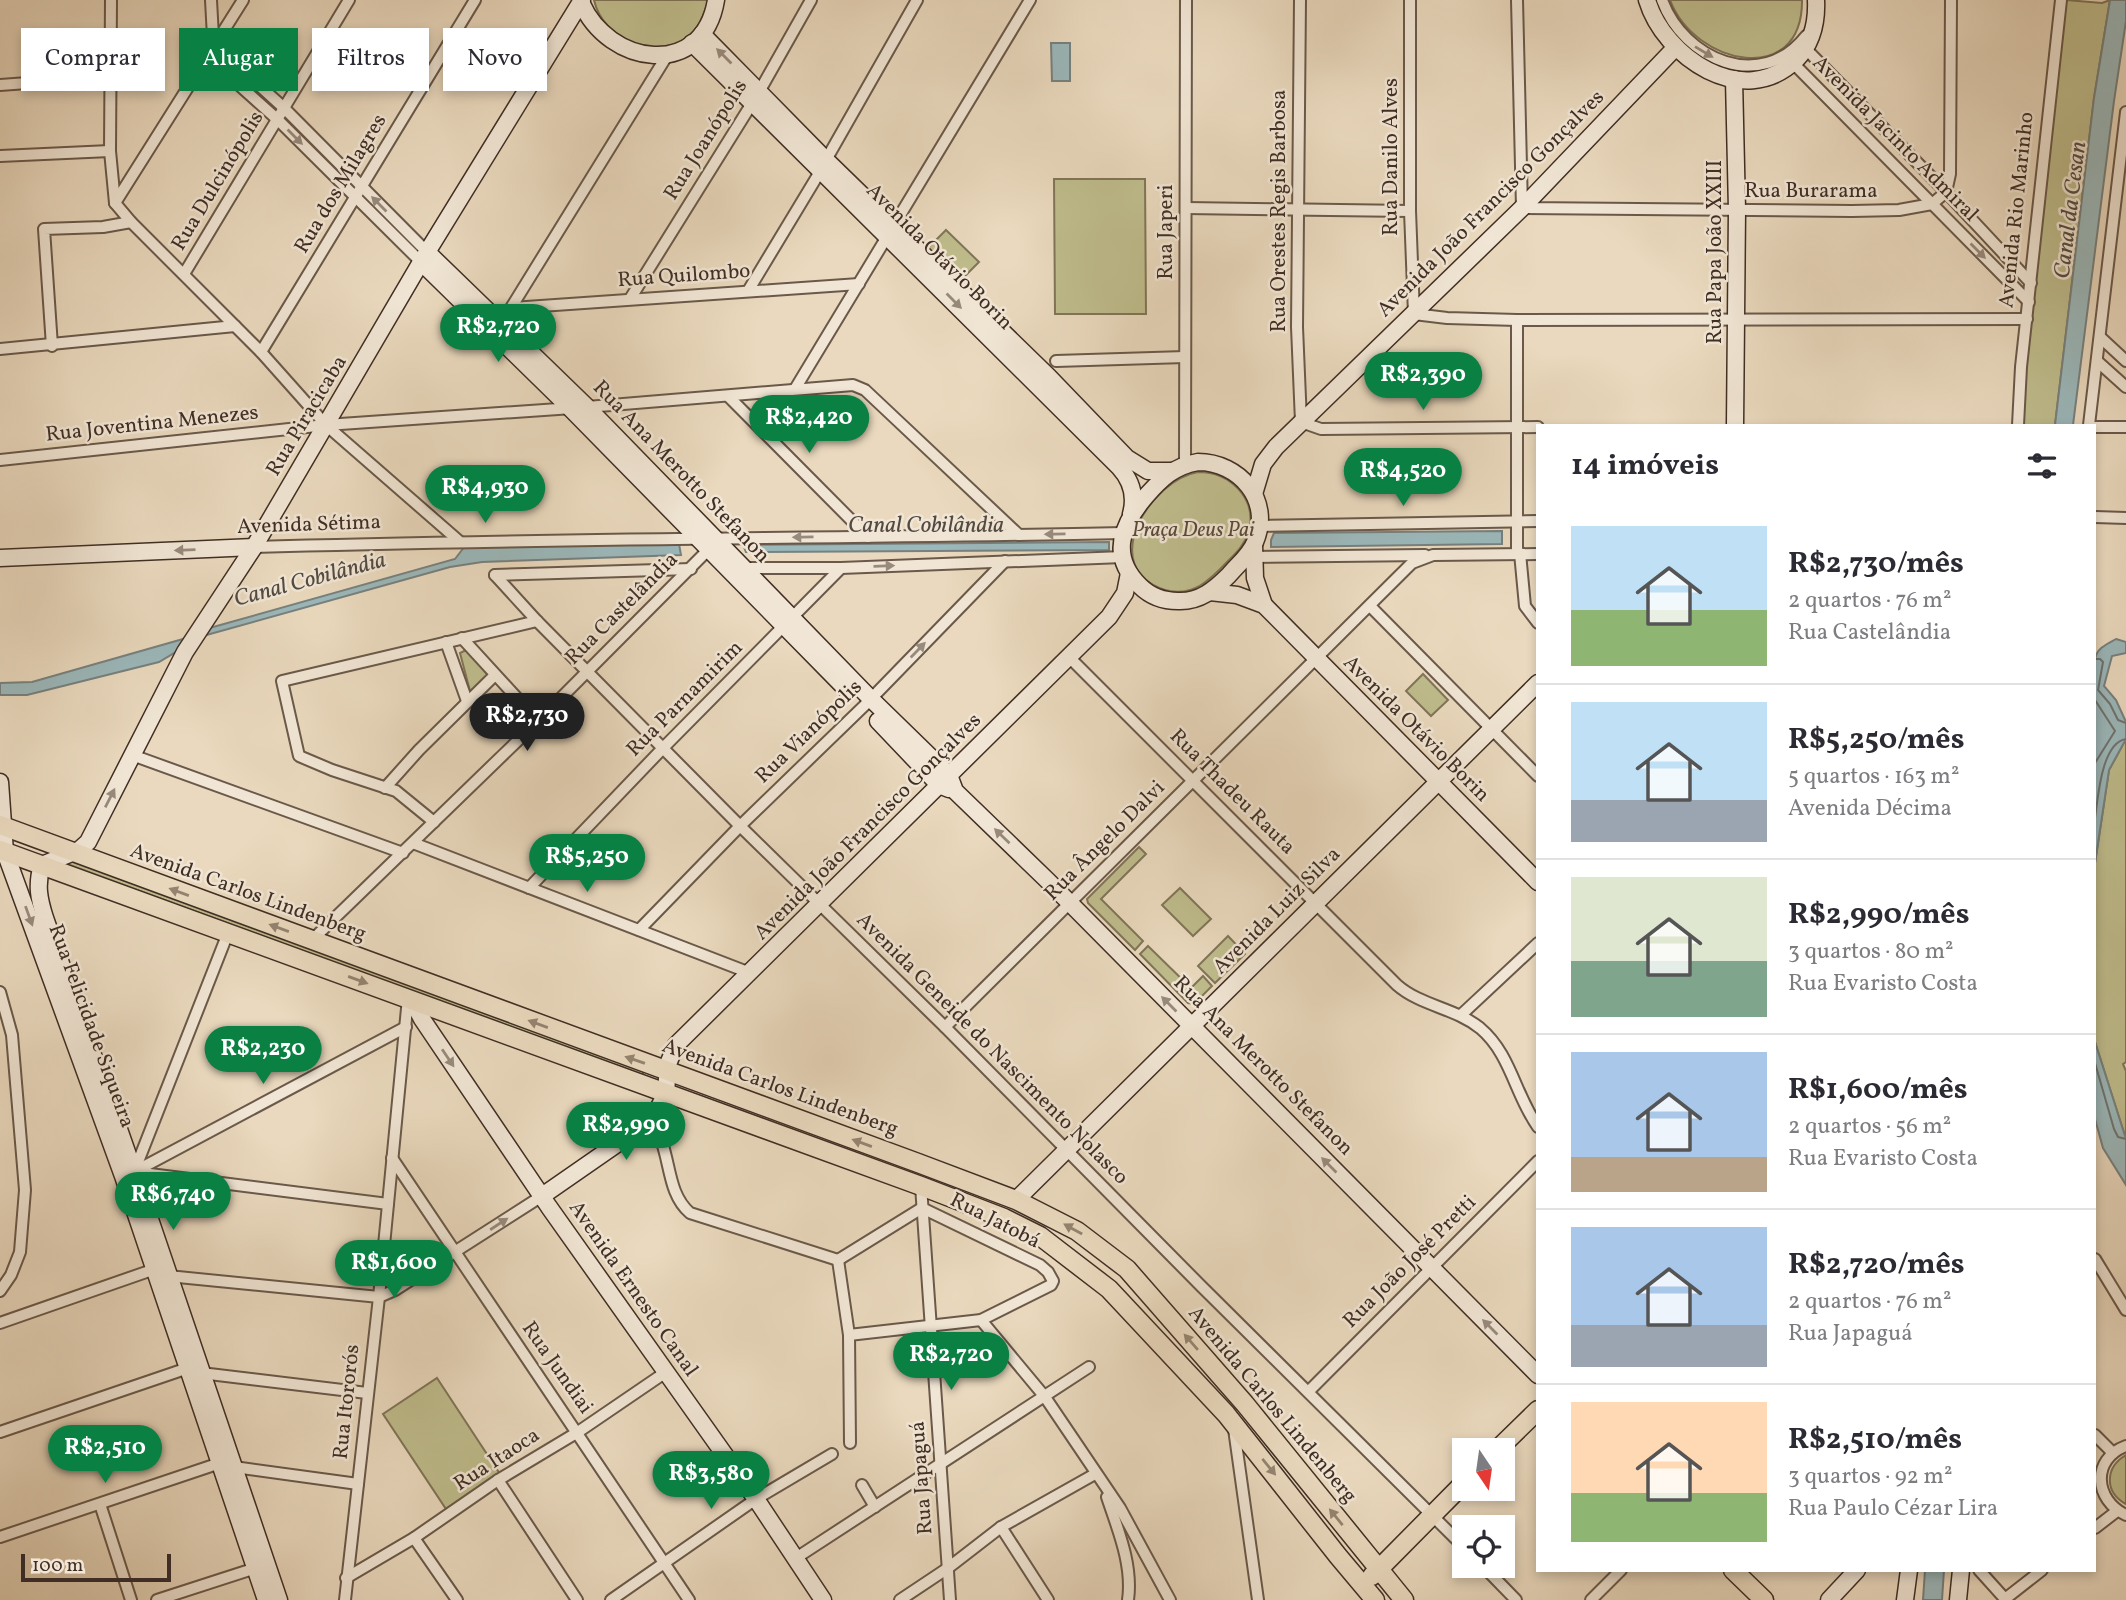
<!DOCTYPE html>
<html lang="pt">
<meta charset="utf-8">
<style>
:root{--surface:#fff;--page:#f2f2f3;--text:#2b2b33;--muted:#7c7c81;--line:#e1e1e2;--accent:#0b8043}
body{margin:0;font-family:Vollkorn,serif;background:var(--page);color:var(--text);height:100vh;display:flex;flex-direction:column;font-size:26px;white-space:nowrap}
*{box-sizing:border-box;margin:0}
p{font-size:23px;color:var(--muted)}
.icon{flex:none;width:38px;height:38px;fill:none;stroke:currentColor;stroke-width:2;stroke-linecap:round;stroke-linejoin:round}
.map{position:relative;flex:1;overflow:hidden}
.drawer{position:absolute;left:1536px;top:424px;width:560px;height:1148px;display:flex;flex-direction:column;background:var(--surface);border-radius:0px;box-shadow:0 4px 10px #0003}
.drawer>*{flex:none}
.banner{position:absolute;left:21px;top:28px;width:665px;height:63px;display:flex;gap:14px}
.needle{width:46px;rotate:167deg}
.fabs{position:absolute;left:1452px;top:1438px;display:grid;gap:14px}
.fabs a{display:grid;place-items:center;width:63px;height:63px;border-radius:0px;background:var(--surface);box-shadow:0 4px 10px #0003;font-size:35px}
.scale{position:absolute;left:21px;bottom:18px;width:150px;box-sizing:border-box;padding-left:7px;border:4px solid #402e24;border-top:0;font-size:19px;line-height:24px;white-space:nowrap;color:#402e24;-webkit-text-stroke:5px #f1e6d5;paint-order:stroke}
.price{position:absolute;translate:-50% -60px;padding:0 16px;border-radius:24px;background:var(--accent);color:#fff;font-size:23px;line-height:46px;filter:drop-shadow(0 2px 4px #0008)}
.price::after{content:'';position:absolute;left:50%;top:42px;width:21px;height:16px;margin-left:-10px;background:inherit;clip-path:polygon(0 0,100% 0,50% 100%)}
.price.active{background:#222;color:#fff}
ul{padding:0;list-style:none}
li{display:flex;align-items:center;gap:21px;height:175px;padding:0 35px}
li+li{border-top:2px solid var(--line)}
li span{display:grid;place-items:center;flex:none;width:196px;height:140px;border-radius:0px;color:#555}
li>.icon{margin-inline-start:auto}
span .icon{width:84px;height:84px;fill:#fffc;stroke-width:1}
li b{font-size:30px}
h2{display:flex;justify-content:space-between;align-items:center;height:84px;padding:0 35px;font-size:30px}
.pill{padding:0 24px;border-radius:0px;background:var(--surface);box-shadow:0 4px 10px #0003;font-size:24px;line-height:63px}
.pill.active{background:var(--accent);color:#fff}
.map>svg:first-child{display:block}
.green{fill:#bfbc8c;stroke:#807558;stroke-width:2}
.water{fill:#9bb8bb;stroke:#77817f;stroke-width:2}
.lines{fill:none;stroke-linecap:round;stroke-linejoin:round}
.shore{stroke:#6e7370;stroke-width:2}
.street-casing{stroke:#6a594a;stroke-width:14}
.secondary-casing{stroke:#402e24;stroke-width:19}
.primary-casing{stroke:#402e24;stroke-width:21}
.street{stroke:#f1e6d5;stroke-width:10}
.secondary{stroke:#f1e6d5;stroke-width:16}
.primary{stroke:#ead9be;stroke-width:18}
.oneway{fill:#988a7c}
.oneway2{fill:#958471}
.labels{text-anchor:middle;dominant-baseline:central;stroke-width:5;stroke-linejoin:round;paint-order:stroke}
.street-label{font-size:21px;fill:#402e24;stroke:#f1e6d5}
.park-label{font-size:21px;font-style:italic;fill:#594a39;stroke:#f1e6d5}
.water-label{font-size:23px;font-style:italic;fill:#524a42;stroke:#f1e6d5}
</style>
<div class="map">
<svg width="2126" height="1600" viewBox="0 0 2126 1600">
<rect width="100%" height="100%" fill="#ead9be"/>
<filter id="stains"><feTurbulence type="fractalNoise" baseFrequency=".00286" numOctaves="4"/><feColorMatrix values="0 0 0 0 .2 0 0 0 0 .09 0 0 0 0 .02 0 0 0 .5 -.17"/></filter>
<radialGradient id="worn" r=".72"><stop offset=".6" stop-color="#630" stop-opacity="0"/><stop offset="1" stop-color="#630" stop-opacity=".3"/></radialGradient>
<g class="green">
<path d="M594,0H709C704,12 701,25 691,34C658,63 603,40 594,0Z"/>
<path d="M1670,0H1802C1803,88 1695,66 1670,0Z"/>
<path d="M2066,0L2102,3L2110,0L2094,98L2055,425H2018Z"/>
<path d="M1054,179H1145L1146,314H1055Z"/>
<path d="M946,230L979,262L961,280L928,248Z"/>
<path d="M1198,472C1230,472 1257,498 1249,531C1245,544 1237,552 1228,561C1211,579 1193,598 1165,590C1096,568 1150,480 1198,472Z"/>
<path d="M468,649L490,677L470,691L460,653Z"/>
<path d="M1423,674L1448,700L1431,716L1406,691Z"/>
<path d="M2126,739V1062L2123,1064L2126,1071V1139L2095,1042V863L2109,770Z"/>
<path d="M1139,847L1146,854L1101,899L1143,941L1135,950L1088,903L1087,899Z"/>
<path d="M73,861L643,1070V1076L67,864Z"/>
<path d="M1180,888L1211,919L1193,936L1162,905Z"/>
<path d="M1228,936L1245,954L1215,983L1198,966Z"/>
<path d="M1148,946L1191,988L1203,976L1212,986L1194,1004L1188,1003L1140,954Z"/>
<path d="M437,1378L500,1474L446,1509L383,1414Z"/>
<path d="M2126,1455V1504C2104,1492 2105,1467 2126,1455Z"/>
</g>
<g class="water">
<path d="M2110,0H2126V21L2114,101L2073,425H2055L2094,98Z"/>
<path d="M1051,43H1070V81H1052Z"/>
<path d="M1502,531V544L1271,547V540L1274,533Z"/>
<path d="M1109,542V550L746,552L743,545Z"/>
<path d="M679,544L681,555L482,562L450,567L203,636L159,662L27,695H0V683L32,682L183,639L206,629L455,559L465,546Z"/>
<path d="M2116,639L2126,642V653L2112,656L2104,686L2116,700L2126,722V739L2109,770L2095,863V659C2097,648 2107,644 2116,639Z"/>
<path d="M2095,1042L2126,1139V1185L2103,1148L2095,1119Z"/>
<path d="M1925,1570H1944L1942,1600H1923Z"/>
</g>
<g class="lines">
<g class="shore">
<path d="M2095,659H2100L2103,662L2098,690L2110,704L2118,720L2126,723"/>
<path d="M2095,700L2115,731L2095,763"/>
<path d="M2095,818C2098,799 2101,743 2126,739"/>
<path d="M2095,1063L2114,1129L2118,1137L2126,1139"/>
</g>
<g class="street-casing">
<g id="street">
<path d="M111,0L110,151L115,203"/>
<path d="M211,0L213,37L216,46L284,108L427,252"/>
<path d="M1300,0L1297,327L1301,422L1321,429L1538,427"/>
<path d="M1410,0V211L1414,314L1447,318L1517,320L2027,319"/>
<path d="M1517,0L1522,208L1852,211L1899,210L1932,204L1946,192L1950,174L1951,0"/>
<path d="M1662,0C1684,60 1761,93 1806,36"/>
<path d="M1805,48L1946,192L2031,283"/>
<path d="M209,58L278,120L421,262"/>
<path d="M1793,63L2029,302"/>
<path d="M0,85L109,77"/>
<path d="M0,156L110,151"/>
<path d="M826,160L917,0"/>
<path d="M115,203L131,222L261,352L326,425L459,541"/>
<path d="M115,203L243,0"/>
<path d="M1186,208L1410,211"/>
<path d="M184,274L349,0"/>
<path d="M748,291L821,170"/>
<path d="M630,299L759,92L811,0"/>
<path d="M512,308L859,284"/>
<path d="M1517,320V553"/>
<path d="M501,324L668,54"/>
<path d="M2100,337L2126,361"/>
<path d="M52,346L44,229L103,227L131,222"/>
<path d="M0,349L235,326"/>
<path d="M261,352L475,0"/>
<path d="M1056,361L1185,357"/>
<path d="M2097,361L2126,387"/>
<path d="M795,389L1030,0"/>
<path d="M728,396L868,537"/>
<path d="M2018,425L2021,367L2061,0"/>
<path d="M2089,425L2126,112"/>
<path d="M2095,427H2126"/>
<path d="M0,460L326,425L587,407L853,385L865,390L1019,535"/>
<path d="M1185,464L1186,0"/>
<path d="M2095,517L2126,518"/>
<path d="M1260,523V526L1538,521"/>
<path d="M254,547C543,538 833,539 1123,533"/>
<path d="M1520,553L1525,606L1538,623"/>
<path d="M1253,557L1425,555"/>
<path d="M743,568H841L1123,557"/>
<path d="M495,575L537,621L740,826L945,1027L1202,1287L1465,1548"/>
<path d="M495,575L691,569"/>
<path d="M1370,606L1538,776"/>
<path d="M462,638L538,721"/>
<path d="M446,642L467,701"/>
<path d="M1069,657L1397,985C1421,1006 1455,1008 1480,1028C1511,1054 1515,1095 1538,1127"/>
<path d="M132,755L403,853"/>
<path d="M385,788L419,750L495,675"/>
<path d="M434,822L396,791L332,770L299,756L282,681L537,621"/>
<path d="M413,843L750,973"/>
<path d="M529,888L664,747L841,568"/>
<path d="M639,930L740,826L864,706L1005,561"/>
<path d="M312,940L538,721L713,545"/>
<path d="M0,992L12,1035L25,1190L20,1252L11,1275L0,1291"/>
<path d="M1461,1015L1538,943"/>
<path d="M945,1027L1412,563L1433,555L1538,554"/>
<path d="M650,1122C673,1146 663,1190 690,1213L838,1260"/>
<path d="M392,1158L689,1600"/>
<path d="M134,1172L228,933"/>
<path d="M134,1172L388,1204"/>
<path d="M130,1174L406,1027"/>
<path d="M921,1186L950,1600"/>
<path d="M2095,1259L2126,1310"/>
<path d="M838,1260L922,1208L1040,1265L1048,1272L1053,1281L1051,1285L981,1320L849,1335"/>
<path d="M838,1260L849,1335L850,1443"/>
<path d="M168,1276L379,1297L395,1290L542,1196"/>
<path d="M981,1320L1045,1397L1120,1508L1170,1600"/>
<path d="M0,1323L155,1269"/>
<path d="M201,1373L367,1393"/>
<path d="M1309,1391L1538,1161"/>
<path d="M1234,1429L1258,1600"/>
<path d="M0,1432L188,1368"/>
<path d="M2095,1435L2113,1453"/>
<path d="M2126,1446C2091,1459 2094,1500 2126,1515"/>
<path d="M234,1467L358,1484"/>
<path d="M498,1480L577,1600"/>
<path d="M862,1485L875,1507"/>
<path d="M1107,1497C1118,1530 1133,1565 1128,1600"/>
<path d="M100,1504L131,1600"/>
<path d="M1001,1527L1048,1600"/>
<path d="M2095,1528L2117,1511"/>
<path d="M0,1537L220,1463"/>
<path d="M414,1538L457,1600"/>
<path d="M796,1558L1089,1367"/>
<path d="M1483,1566L1516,1600"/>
<path d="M1979,1570L2006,1600"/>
<path d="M346,1578L414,1538L498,1480L578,1432L666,1372"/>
<path d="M2005,1599L2042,1570"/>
<path d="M157,1600L256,1568"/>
<path d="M345,1600L379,1297L408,998"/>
<path d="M611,1600L756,1499L832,1454"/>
<path d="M900,1600L948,1568L1001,1527L1095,1474"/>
<path d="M1591,1600L1621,1570"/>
</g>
</g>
<g class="secondary-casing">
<g id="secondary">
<path d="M1647,0C1664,57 1743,111 1796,60C1812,44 1817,22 1816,0"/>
<path d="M581,2C608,66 703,80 716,0"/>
<path d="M702,34L826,160L1049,377L1127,458L1148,471H1171"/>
<path d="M692,43L1119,467C1132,481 1136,496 1131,514"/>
<path d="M1734,79L1737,210L1735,425"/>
<path d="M427,252L587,407L871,699L949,775L955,791L1048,881L1538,1375"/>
<path d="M421,262L569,407L847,690"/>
<path d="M1198,462C1239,462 1273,500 1255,542C1250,555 1238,564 1229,575C1215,589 1200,602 1178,601C1164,601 1150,596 1140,586C1109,556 1122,524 1146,496C1161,479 1174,466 1198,462Z"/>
<path d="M1254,494L1263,464L1276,447L1522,208L1675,48"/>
<path d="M1254,545L1255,578L1264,605"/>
<path d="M0,558L254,547"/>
<path d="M1210,592L1237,595L1264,605L1538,882"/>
<path d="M878,721L939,785L949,789"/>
<path d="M0,782L5,852L9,863L123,1176L266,1600"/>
<path d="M412,1000L422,1019L549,1207L756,1499L823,1600"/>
<path d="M542,1196L653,1119L666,1093L668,1064L676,1045L1109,617L1125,593L1129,573"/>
<path d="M1016,1200L1538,683"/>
<path d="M279,1600L134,1172L45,918C39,899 36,885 42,865L79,850L88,842L185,652L254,547L421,262L582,0"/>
<path d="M1829,1600L1857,1570"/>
<path d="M1905,1600L1909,1570"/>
<path d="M1958,1600L1961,1570"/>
</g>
</g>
<g class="primary-casing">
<g id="primary">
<path d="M0,825L918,1163L1016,1200L1077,1231L1127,1269L1245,1404L1404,1600"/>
<path d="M0,850L921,1186L1004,1218L1040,1236L1109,1289L1226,1414L1338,1556L1375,1600"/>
<path d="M1496,1451L1538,1410"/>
<path d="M1733,1570L1764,1600"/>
<path d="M1372,1576L1465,1482"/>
</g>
</g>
<use href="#street" class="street"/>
<use href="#secondary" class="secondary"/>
<use href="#primary" class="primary"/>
</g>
<defs><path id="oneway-solid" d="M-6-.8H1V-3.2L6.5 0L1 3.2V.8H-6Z" transform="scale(1.75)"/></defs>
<g class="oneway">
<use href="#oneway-solid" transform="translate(1704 52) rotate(31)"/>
<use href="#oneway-solid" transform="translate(724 56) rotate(-135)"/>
<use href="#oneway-solid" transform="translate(295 137) rotate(45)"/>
<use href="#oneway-solid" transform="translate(379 204) rotate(-135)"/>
<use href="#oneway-solid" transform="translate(1978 251) rotate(45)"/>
<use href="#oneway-solid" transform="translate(954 301) rotate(45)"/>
<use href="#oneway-solid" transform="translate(1055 534) rotate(179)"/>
<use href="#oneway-solid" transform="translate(803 537) rotate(179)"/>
<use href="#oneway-solid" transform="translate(185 550) rotate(178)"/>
<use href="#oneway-solid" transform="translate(884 566) rotate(-2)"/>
<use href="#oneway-solid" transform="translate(918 650) rotate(-46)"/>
<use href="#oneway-solid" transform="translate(110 798) rotate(-63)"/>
<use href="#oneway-solid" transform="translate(1002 836) rotate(-136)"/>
<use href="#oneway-solid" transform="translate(29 916) rotate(70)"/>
<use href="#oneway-solid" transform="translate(1169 1004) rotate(-135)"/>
<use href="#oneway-solid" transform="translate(448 1058) rotate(56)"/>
<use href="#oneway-solid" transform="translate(1329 1165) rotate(-135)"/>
<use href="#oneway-solid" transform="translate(499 1224) rotate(-33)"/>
<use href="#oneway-solid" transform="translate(1490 1327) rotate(-135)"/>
</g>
<g class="oneway2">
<use href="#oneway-solid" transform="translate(179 892) rotate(-160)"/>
<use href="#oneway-solid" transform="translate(279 928) rotate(-160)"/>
<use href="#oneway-solid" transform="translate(358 980) rotate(20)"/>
<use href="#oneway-solid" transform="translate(538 1024) rotate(-160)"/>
<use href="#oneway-solid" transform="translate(635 1060) rotate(-161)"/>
<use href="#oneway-solid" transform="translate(862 1143) rotate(-160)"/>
<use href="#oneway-solid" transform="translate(1073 1229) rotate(-151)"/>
<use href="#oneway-solid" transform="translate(1191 1342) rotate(-131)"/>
<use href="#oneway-solid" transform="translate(1269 1467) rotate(51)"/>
<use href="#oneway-solid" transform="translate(1336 1517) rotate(-129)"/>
</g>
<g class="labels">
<g class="street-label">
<text transform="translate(1895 139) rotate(45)">Avenida Jacinto Admiral</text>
<text transform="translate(706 140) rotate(-58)">Rua Joanópolis</text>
<text transform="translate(1391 157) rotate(-90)">Rua Danilo Alves</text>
<text transform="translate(218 181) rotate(-59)">Rua Dulcinópolis</text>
<text transform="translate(341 184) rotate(-59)">Rua dos Milagres</text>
<text x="1811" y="191">Rua Burarama</text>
<text transform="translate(1491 204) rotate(-45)">Avenida João Francisco Gonçalves</text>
<text transform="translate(2017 210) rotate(-84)">Avenida Rio Marinho</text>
<text transform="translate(1279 211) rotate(-90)">Rua Orestes Regis Barbosa</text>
<text transform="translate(1166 232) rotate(-90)">Rua Japeri</text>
<text transform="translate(1715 252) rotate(-90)">Rua Papa João XXIII</text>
<text transform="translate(939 257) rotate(45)">Avenida Otávio Borin</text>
<text transform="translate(684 276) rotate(-4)">Rua Quilombo</text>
<text transform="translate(307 416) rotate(-59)">Rua Piracicaba</text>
<text transform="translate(152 424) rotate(-6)">Rua Joventina Menezes</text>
<text transform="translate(681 472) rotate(46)">Rua Ana Merotto Stefanon</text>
<text transform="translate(309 525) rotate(-2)">Avenida Sétima</text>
<text transform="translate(622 609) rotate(-45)">Rua Castelândia</text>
<text transform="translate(685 699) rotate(-45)">Rua Parnamirim</text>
<text transform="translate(1416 729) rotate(45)">Avenida Otávio Borin</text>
<text transform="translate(809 732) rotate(-44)">Rua Vianópolis</text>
<text transform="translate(1232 792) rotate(45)">Rua Thadeu Rauta</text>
<text transform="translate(868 827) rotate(-45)">Avenida João Francisco Gonçalves</text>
<text transform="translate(1105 841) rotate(-45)">Rua Ângelo Dalvi</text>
<text transform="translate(248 893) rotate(20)">Avenida Carlos Lindenberg</text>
<text transform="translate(1277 911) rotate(-45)">Avenida Luiz Silva</text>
<text transform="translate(91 1026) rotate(70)">Rua Felicidade Siqueira</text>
<text transform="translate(992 1049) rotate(45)">Avenida Geneide do Nascimento Nolasco</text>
<text transform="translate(1263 1066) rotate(45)">Rua Ana Merotto Stefanon</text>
<text transform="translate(780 1088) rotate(20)">Avenida Carlos Lindenberg</text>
<text transform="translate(995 1221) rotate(27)">Rua Jatobá</text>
<text transform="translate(1410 1262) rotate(-45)">Rua João José Pretti</text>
<text transform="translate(633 1289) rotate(55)">Avenida Ernesto Canal</text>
<text transform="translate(557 1368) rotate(55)">Rua Jundiai</text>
<text transform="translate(347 1402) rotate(-84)">Rua Itororós</text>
<text transform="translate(1272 1405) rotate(50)">Avenida Carlos Lindenberg</text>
<text transform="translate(497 1460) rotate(-33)">Rua Itaoca</text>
<text transform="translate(922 1478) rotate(-94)">Rua Japaguá</text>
</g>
<g class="park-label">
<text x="1193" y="530">Praça Deus Pai</text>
</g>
<g class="water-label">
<text transform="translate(2071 210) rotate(-83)">Canal da Cesan</text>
<text x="926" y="526">Canal Cobilândia</text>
<text transform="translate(310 580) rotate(-15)">Canal Cobilândia</text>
</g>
</g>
<rect width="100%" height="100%" filter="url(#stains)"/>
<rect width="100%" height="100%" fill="url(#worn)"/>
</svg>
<div class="fabs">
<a><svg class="needle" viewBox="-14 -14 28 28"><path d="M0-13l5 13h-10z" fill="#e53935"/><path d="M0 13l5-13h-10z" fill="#7c7c81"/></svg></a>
<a><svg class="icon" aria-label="locate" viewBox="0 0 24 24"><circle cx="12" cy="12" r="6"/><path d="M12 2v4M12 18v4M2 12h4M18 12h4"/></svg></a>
</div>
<div class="scale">100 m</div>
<b class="price" style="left:498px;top:364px">R$2,720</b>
<b class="price" style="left:1423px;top:412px">R$2,390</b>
<b class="price" style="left:809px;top:455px">R$2,420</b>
<b class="price" style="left:1403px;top:508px">R$4,520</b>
<b class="price" style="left:485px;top:525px">R$4,930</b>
<b class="price active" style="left:527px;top:753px">R$2,730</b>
<b class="price" style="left:587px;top:894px">R$5,250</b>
<b class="price" style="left:263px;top:1086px">R$2,230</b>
<b class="price" style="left:626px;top:1162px">R$2,990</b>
<b class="price" style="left:173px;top:1232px">R$6,740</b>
<b class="price" style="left:394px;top:1300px">R$1,600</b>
<b class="price" style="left:951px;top:1392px">R$2,720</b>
<b class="price" style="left:105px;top:1485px">R$2,510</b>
<b class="price" style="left:711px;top:1511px">R$3,580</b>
<div class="banner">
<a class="pill">Comprar</a>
<a class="pill active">Alugar</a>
<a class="pill">Filtros</a>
<a class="pill">Novo</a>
</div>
<section class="drawer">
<h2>14 imóveis<svg class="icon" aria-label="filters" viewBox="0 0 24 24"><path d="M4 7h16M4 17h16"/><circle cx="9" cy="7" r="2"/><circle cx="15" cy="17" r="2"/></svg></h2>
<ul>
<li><span style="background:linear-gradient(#bfe0f5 60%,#8fb573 0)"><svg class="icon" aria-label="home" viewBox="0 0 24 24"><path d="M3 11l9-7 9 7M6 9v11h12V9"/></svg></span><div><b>R$2,730/mês</b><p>2 quartos · 76 m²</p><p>Rua Castelândia</p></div></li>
<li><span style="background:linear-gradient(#bfe0f5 70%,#9aa5b1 0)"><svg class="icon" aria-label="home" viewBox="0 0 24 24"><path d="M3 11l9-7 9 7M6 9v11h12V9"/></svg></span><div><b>R$5,250/mês</b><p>5 quartos · 163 m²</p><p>Avenida Décima</p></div></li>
<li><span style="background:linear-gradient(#dfe7d0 60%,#7fa58c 0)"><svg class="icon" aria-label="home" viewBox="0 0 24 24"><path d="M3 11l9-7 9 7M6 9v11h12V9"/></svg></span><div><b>R$2,990/mês</b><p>3 quartos · 80 m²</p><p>Rua Evaristo Costa</p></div></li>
<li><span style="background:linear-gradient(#a9c7e8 75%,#b9a48a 0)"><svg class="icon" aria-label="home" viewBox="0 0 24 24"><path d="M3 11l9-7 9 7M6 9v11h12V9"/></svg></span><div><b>R$1,600/mês</b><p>2 quartos · 56 m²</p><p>Rua Evaristo Costa</p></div></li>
<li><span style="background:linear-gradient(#a9c7e8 70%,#9aa5b1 0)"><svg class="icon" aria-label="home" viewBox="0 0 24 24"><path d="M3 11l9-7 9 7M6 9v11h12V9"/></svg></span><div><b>R$2,720/mês</b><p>2 quartos · 76 m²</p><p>Rua Japaguá</p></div></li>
<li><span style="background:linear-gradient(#ffd9b3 65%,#8fb573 0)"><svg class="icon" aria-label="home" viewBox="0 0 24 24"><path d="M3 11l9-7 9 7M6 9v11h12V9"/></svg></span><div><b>R$2,510/mês</b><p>3 quartos · 92 m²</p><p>Rua Paulo Cézar Lira</p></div></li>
</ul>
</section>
</div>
